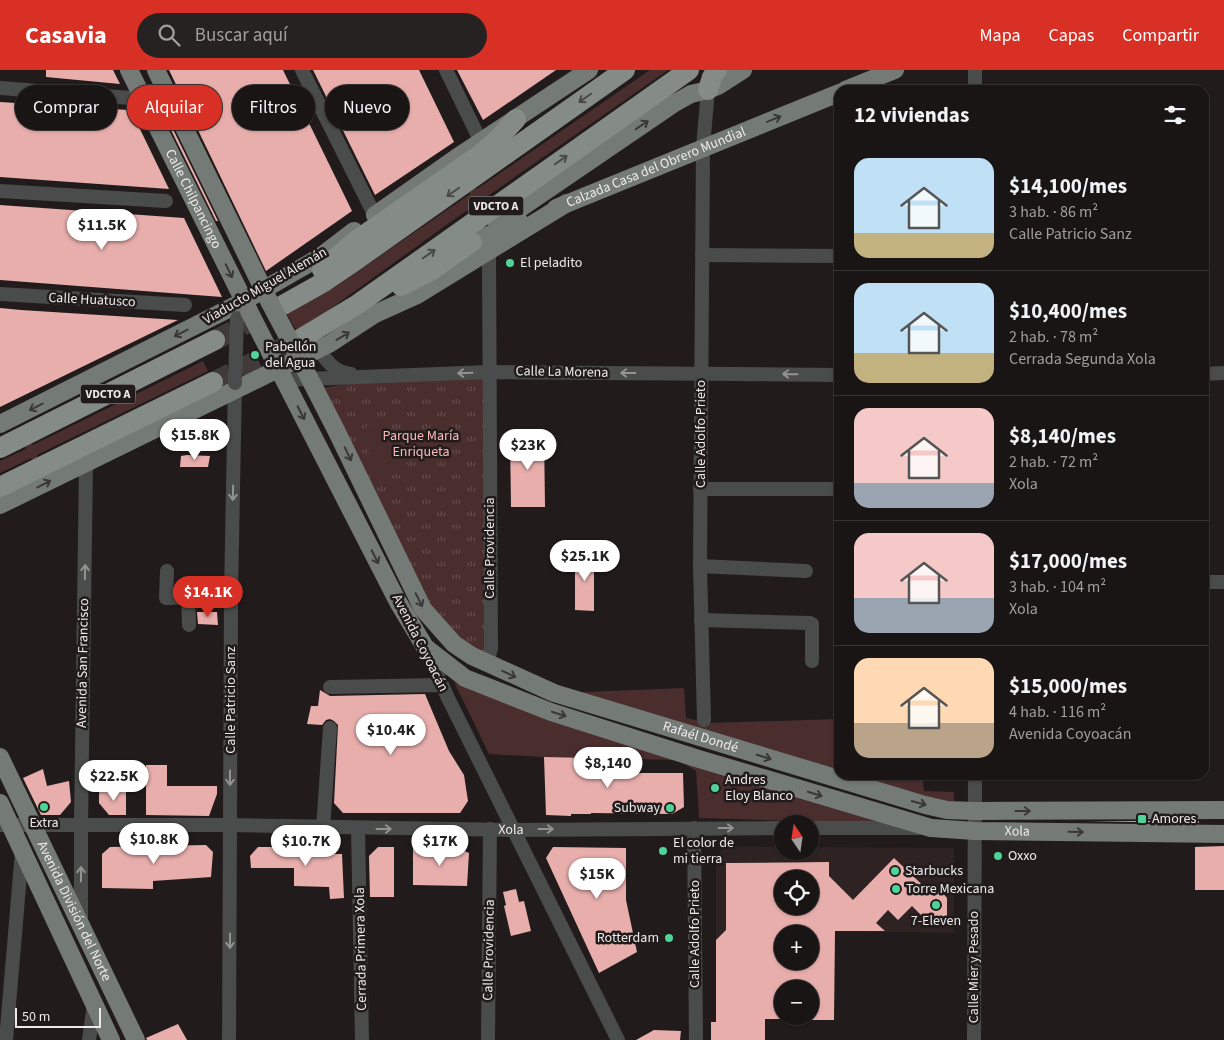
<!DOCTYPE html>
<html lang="es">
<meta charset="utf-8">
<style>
:root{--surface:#191514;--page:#262222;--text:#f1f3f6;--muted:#9f9fa0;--line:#373434;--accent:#d93025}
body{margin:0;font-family:"Source Sans 3",sans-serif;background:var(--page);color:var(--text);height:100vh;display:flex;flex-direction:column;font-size:19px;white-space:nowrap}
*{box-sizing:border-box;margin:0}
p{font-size:16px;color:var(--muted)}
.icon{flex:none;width:28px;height:28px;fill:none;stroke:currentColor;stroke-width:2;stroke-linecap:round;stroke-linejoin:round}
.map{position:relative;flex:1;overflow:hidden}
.panel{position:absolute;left:834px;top:15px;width:375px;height:695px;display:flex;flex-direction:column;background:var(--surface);border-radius:15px;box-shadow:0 1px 4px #0004,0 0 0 1px var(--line)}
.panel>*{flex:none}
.banner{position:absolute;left:15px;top:15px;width:475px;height:45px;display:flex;gap:10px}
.needle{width:32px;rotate:347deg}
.fabs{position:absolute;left:774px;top:745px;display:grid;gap:10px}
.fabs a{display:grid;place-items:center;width:45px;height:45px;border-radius:50%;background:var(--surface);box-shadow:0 1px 4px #0004,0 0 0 1px var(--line);font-size:25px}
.scale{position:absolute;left:15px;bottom:12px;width:86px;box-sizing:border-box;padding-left:5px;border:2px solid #eeeaea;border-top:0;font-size:14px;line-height:18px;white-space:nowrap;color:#eeeaea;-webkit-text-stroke:4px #211c1b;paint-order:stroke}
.price{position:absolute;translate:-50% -42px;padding:0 11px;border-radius:18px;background:#fff;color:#222;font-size:16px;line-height:32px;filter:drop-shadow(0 1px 2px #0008)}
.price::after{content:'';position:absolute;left:50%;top:30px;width:15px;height:11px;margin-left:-8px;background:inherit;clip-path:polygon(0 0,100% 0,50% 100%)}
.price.on{background:var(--accent);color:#fff}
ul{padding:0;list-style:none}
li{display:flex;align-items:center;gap:15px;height:125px;padding:0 20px}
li+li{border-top:1px solid var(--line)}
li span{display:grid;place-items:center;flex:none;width:140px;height:100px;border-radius:15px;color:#555}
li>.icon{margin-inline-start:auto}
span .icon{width:60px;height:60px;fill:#fffc;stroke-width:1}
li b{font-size:21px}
h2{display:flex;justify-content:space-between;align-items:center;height:60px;padding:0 20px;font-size:21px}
.tag{padding:0 18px;border-radius:22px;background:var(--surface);box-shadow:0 1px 4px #0004,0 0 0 1px var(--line);font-size:18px;line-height:45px}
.tag.on{background:var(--accent);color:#fff}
header{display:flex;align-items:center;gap:30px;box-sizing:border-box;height:70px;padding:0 25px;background:var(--accent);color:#fff}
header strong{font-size:24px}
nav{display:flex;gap:28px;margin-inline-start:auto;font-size:18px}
.search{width:350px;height:45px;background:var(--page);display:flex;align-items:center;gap:12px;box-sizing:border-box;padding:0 18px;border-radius:28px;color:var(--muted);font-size:19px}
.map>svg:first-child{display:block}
.built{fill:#2e2222;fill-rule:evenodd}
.grass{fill:url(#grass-tufts)}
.park{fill:#4a2d2d}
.building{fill:#e8aeac;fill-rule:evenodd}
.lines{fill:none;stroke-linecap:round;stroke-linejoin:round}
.highway-tunnel{stroke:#403b3a;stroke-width:20;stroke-dasharray:20 10;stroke-linecap:butt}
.minor{stroke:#494c4a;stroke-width:14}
.major{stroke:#747a76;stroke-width:18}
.highway{stroke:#858c88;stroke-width:20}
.minor-bridge{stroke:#494c4a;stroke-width:14}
.major-bridge{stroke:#747a76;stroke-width:18}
.oneway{stroke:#494947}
.oneway2{stroke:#3a3836}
.oneway3{stroke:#939392}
.poi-dot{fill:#4ed399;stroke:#211c1b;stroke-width:2}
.labels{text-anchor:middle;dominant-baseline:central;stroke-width:5;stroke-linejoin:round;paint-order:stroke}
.shield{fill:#211c1b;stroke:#b0acac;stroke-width:1}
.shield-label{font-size:12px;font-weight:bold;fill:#eeeaea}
.street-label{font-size:14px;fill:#eeeaea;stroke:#211c1b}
.poi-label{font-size:14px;fill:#eeeaea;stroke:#211c1b;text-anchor:start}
.park-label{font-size:14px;fill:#fdb9b8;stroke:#211c1b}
</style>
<header>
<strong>Casavia</strong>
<div class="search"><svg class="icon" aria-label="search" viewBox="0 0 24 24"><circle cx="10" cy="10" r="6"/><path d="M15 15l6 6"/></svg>Buscar aquí</div>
<nav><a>Mapa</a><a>Capas</a><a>Compartir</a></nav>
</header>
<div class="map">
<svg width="1224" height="970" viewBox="0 0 1224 970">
<defs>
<pattern id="grass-tufts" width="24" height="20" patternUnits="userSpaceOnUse" patternTransform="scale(1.25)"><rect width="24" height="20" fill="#4a2d2d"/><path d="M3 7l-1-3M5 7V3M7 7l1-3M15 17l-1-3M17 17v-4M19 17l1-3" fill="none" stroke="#644c4c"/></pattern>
</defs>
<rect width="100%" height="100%" fill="#211c1b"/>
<path class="built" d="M725,776L782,777V781H810V777L954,778V863L835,861L834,950L716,949V786ZM782,809H810V836H782ZM782,864H810V891H782ZM782,919H810V946H782Z"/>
<path class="grass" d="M486,305L485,587L440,553L321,318L354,313Z"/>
<g class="park">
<path d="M650,0H668L449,153L326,242L296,260L287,244L335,217L470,124L469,122L475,118L477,119Z"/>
<path d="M203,291L208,301L37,385L38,388L33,391L31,388L0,403V391L26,379L25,376L31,373L33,375Z"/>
<path d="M382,350L403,393L379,404L358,361Z"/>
<path d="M454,612L704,696L898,754L699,748L696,701L678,690L544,687L489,684Z"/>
<path d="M684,618L686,648L710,653L838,649L839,705L561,623Z"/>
<path d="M839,705H922L924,721L954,722V736Z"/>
</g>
<g class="building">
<path d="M46,0H113L120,14L46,7Z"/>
<path d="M169,0H283L352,141L266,201Z"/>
<path d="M313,0H419L454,72L375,125Z"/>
<path d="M457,0H556L483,50Z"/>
<path d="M0,32L128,40L139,57L169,119L0,107Z"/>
<path d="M168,49L218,151H216L166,50Z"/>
<path d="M0,135L184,148L222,227L0,210Z"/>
<path d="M0,238L21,240L178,250L0,337Z"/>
<path d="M544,364L545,437H511L510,365Z"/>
<path d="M187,385L210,386L208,397H180L181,386Z"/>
<path d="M575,483L594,484V541L575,540Z"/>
<path d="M197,542H217L218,555L198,554Z"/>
<path d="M320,620L330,626L425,624L449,681L464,705L468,731L460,743H343L334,733L338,655L334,651L330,649L326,650L322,655L307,654L311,636H318Z"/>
<path d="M544,687L592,688L591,693L633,694V703H683L684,737L672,744L591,743V744H571V746L546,745Z"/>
<path d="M146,695H167V716H217V724L209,746L146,745Z"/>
<path d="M43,699L47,716L69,711L71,732L60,745H41L23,708Z"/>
<path d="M99,721H126V745H109L99,733Z"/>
<path d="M1086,751H1199V753Z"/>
<path d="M206,775L213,782L211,807L153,811V819L102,818V784L110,777Z"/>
<path d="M1224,776V820H1195V777Z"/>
<path d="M258,777H282V780L338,778L335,784H342L344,828L330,829L329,817L294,816V798H251L250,786Z"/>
<path d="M378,777H394V827H370L369,786Z"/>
<path d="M413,777L458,778L469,783L467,816L413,815Z"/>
<path d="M553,777L626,778V830L637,882L599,903L546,788Z"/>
<path d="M894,788L934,826L940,820L947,828V849H925L912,836L898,850L888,840L876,853L885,861H835L834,950H810V919H782V949H765V970H711V952H716V870L726,860V793L829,792V806L853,830ZM782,809H810V836H782ZM782,864H810V891H782Z"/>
<path d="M516,819L519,832L524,831L531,861L511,866L504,836L506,835L503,822Z"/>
<path d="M178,954L187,970H147L146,968Z"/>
<path d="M654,960L681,961L680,970H636Z"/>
</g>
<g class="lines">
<g class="highway-tunnel">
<path d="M215,270L283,235"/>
<path d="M213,312L300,269"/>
</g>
<g class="minor">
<path d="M302,0L375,146"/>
<path d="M446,0L481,72"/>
<path d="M975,0V20"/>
<path d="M0,18L144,29"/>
<path d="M0,121L166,131"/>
<path d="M702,185L839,186"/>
<path d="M0,224L185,235"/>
<path d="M319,280C328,293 335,302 351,304"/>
<path d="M1204,304L1224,303"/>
<path d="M284,310L489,302L839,305"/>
<path d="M700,419H839"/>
<path d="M700,496L806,501"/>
<path d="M167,501L166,528L231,526"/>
<path d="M1204,512H1224"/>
<path d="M188,527L189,555"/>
<path d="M701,550L810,553L812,554V591"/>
<path d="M425,577L448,628L618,970"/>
<path d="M487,594L491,578L489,182"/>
<path d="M330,617L442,615"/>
<path d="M704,650L700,496L703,77L708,20"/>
<path id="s1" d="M0,755H230L513,760L782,758"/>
<path d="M323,758L330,658"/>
<path d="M358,758L362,970"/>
<path d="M694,758L696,970"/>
<path d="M810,758H919"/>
<path d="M81,852V756L86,393"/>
<path d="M6,970L22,781"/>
<path d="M89,970L94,934"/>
<path d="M229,970L231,526L235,313"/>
<path d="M488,970L490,759"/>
<path d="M974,970L975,705"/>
</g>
<g class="major">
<path id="s2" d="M129,0L249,241"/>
<path d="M156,0L269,231"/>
<path d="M845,20L895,0"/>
<path id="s3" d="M556,138L839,23"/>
<path d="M375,145L456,88L589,0"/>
<path d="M497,154L673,34L691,24L708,20L718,16L743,0"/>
<path d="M472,172L520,152"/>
<path id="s4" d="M296,282L336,360L423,539L454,574L472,586L554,623L925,735L947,740L974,741L1224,740"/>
<path id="s5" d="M275,292L398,532L425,577L465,608L551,642L699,689L931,758L975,761L1224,764"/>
<path d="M0,354L244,231L320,187L354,161"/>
<path d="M0,435L329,274L375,244L417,225L567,133"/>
<path id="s6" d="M0,687L136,970"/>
<path d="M0,733L111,970"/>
</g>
<g class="highway">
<path d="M708,20L712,7L717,0"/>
<path d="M322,200L354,172L478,86L498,69L516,49"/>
<path d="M401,216L432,200L472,172"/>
<path d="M283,235L324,212L352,193L625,0"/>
<path d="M300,269L358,234L689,0"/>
<path d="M0,378L215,270"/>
<path d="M0,417L213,312"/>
</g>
<path class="minor-bridge" d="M235,313L237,248"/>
<g class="major-bridge">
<path d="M269,231L296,282"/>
<path d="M249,241L275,292"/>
</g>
</g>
<defs><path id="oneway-shaft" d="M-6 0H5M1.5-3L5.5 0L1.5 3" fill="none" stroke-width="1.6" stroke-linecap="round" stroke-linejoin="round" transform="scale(1.25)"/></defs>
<g class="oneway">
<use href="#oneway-shaft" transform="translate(585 28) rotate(145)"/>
<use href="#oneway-shaft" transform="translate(561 90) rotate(-35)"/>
<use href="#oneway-shaft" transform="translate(453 122) rotate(145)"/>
<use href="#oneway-shaft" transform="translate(429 184) rotate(-35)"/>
</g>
<g class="oneway2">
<use href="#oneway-shaft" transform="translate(774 49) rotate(-22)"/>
<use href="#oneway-shaft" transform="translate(642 55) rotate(-34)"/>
<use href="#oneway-shaft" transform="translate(229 201) rotate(64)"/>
<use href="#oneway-shaft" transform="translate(181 263) rotate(153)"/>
<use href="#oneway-shaft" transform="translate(343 266) rotate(-31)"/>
<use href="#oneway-shaft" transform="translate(36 337) rotate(153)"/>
<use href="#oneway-shaft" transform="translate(301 343) rotate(63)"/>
<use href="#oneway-shaft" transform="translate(348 384) rotate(64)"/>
<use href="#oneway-shaft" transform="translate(44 414) rotate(-26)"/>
<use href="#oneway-shaft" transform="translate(375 487) rotate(63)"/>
<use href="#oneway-shaft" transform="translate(419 530) rotate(64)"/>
<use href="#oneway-shaft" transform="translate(509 604) rotate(25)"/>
<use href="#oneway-shaft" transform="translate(559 644) rotate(18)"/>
<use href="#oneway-shaft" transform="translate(764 687) rotate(17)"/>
<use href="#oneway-shaft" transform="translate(815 724) rotate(17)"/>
<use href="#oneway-shaft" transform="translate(919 733) rotate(16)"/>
<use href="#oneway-shaft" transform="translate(1023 741)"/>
<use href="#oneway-shaft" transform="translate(1076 762) rotate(1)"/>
</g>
<g class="oneway3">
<use href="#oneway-shaft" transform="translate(465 303) rotate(178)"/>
<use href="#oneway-shaft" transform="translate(628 303) rotate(180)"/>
<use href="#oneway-shaft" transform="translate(790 304) rotate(-179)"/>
<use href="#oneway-shaft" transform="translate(233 423) rotate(91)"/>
<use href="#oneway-shaft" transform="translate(85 502) rotate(-89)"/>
<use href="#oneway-shaft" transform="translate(230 708) rotate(90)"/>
<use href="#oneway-shaft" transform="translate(726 758)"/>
<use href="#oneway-shaft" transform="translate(384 759)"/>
<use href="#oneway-shaft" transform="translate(546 759)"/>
<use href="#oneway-shaft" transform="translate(81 804) rotate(-90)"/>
<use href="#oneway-shaft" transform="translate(230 871) rotate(90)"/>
</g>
<g class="poi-dot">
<circle cx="510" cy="193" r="5"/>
<circle cx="255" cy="285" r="5"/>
<circle cx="715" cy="718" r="5"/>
<circle cx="44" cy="737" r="5"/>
<circle cx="670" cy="738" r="5"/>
<rect x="1137" y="744" width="10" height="10" rx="2.5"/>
<circle cx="663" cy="781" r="5"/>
<circle cx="998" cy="786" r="5"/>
<circle cx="895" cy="801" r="5"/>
<circle cx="896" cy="819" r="5"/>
<circle cx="936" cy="835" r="5"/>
<circle cx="669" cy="868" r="5"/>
</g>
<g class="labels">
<g class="shield">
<rect x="468.5" y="126.5" width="55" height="19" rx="4"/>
<rect x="80.5" y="314.5" width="55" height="19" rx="4"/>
</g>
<g class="shield-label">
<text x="496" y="136">VDCTO A</text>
<text x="108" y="324">VDCTO A</text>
</g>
<g class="street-label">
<text stroke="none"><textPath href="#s3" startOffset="108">Calzada Casa del Obrero Mundial</textPath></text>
<text stroke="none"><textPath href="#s2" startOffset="144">Calle Chilpancingo</textPath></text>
<text transform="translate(265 216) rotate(-30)">Viaducto Miguel Alemán</text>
<text transform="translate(92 230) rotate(3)">Calle Huatusco</text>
<text transform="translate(562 302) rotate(1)">Calle La Morena</text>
<text transform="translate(701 364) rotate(-90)">Calle Adolfo Prieto</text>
<text transform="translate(490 478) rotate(-90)">Calle Providencia</text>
<text transform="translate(420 573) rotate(63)">Avenida Coyoacán</text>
<text transform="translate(83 593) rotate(-89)">Avenida San Francisco</text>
<text transform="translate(231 630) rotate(-90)">Calle Patricio Sanz</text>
<text stroke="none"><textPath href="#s4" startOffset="598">Rafaél Dondé</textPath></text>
<text stroke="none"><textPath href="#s1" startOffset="511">Xola</textPath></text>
<text stroke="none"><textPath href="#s5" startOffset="949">Xola</textPath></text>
<text stroke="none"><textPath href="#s6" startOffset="171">Avenida División del Norte</textPath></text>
<text transform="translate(695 864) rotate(-90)">Calle Adolfo Prieto</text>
<text transform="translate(361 879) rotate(-91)">Cerrada Primera Xola</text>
<text transform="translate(489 880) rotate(-89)">Calle Providencia</text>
<text transform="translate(974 897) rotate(-90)">Calle Mier y Pesado</text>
</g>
<g class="poi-label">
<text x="520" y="193">El peladito</text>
<text x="265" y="277">Pabellón<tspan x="265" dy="16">del Agua</tspan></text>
<text x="725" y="710">Andres<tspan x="725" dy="16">Eloy Blanco</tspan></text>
<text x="660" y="738" text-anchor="end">Subway</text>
<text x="1152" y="749">Amores</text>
<text x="44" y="753" text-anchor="middle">Extra</text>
<text x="673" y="773">El color de<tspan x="673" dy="16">mi tierra</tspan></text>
<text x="1008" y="786">Oxxo</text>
<text x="905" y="801">Starbucks</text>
<text x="906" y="819">Torre Mexicana</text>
<text x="936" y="851" text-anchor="middle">7-Eleven</text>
<text x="659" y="868" text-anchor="end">Rotterdam</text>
</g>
<g class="park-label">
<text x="421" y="366">Parque María<tspan x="421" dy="16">Enriqueta</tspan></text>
</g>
</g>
</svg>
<div class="fabs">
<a><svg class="needle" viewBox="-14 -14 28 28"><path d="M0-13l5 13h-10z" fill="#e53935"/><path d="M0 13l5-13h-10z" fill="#9f9fa0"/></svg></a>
<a><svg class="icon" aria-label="locate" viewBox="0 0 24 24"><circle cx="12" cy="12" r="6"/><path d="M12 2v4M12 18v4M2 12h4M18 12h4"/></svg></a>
<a>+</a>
<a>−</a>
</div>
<div class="scale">50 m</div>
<b class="price" style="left:102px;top:181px">$11.5K</b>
<b class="price" style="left:195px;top:391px">$15.8K</b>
<b class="price" style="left:528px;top:401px">$23K</b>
<b class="price" style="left:585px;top:512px">$25.1K</b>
<b class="price on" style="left:208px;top:548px">$14.1K</b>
<b class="price" style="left:391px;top:686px">$10.4K</b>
<b class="price" style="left:608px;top:719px">$8,140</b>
<b class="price" style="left:114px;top:732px">$22.5K</b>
<b class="price" style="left:154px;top:795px">$10.8K</b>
<b class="price" style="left:306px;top:797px">$10.7K</b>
<b class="price" style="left:440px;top:797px">$17K</b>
<b class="price" style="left:597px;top:830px">$15K</b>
<div class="banner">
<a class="tag">Comprar</a>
<a class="tag on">Alquilar</a>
<a class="tag">Filtros</a>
<a class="tag">Nuevo</a>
</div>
<section class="panel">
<h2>12 viviendas<svg class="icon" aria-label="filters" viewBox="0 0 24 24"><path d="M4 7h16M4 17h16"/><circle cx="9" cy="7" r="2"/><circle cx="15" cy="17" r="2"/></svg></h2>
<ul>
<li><span style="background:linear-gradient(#bfe0f5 75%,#c2b280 0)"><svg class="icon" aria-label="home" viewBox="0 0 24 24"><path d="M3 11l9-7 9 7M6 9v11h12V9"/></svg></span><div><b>$14,100/mes</b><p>3 hab. · 86 m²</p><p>Calle Patricio Sanz</p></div></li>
<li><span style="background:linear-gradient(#bfe0f5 70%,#c2b280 0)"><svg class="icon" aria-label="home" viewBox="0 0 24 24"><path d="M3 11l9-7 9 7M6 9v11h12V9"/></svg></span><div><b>$10,400/mes</b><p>2 hab. · 78 m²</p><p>Cerrada Segunda Xola</p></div></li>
<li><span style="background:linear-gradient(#f6c9c9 75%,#9aa5b1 0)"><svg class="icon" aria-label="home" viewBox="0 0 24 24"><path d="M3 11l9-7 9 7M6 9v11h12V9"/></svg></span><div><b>$8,140/mes</b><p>2 hab. · 72 m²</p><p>Xola</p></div></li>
<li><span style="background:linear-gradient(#f6c9c9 65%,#9aa5b1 0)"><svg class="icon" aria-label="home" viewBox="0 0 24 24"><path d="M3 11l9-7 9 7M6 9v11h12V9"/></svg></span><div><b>$17,000/mes</b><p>3 hab. · 104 m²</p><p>Xola</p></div></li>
<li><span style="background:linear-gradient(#ffd9b3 65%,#b9a48a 0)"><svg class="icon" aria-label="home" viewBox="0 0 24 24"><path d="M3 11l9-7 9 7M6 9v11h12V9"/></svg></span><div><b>$15,000/mes</b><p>4 hab. · 116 m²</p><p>Avenida Coyoacán</p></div></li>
</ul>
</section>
</div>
